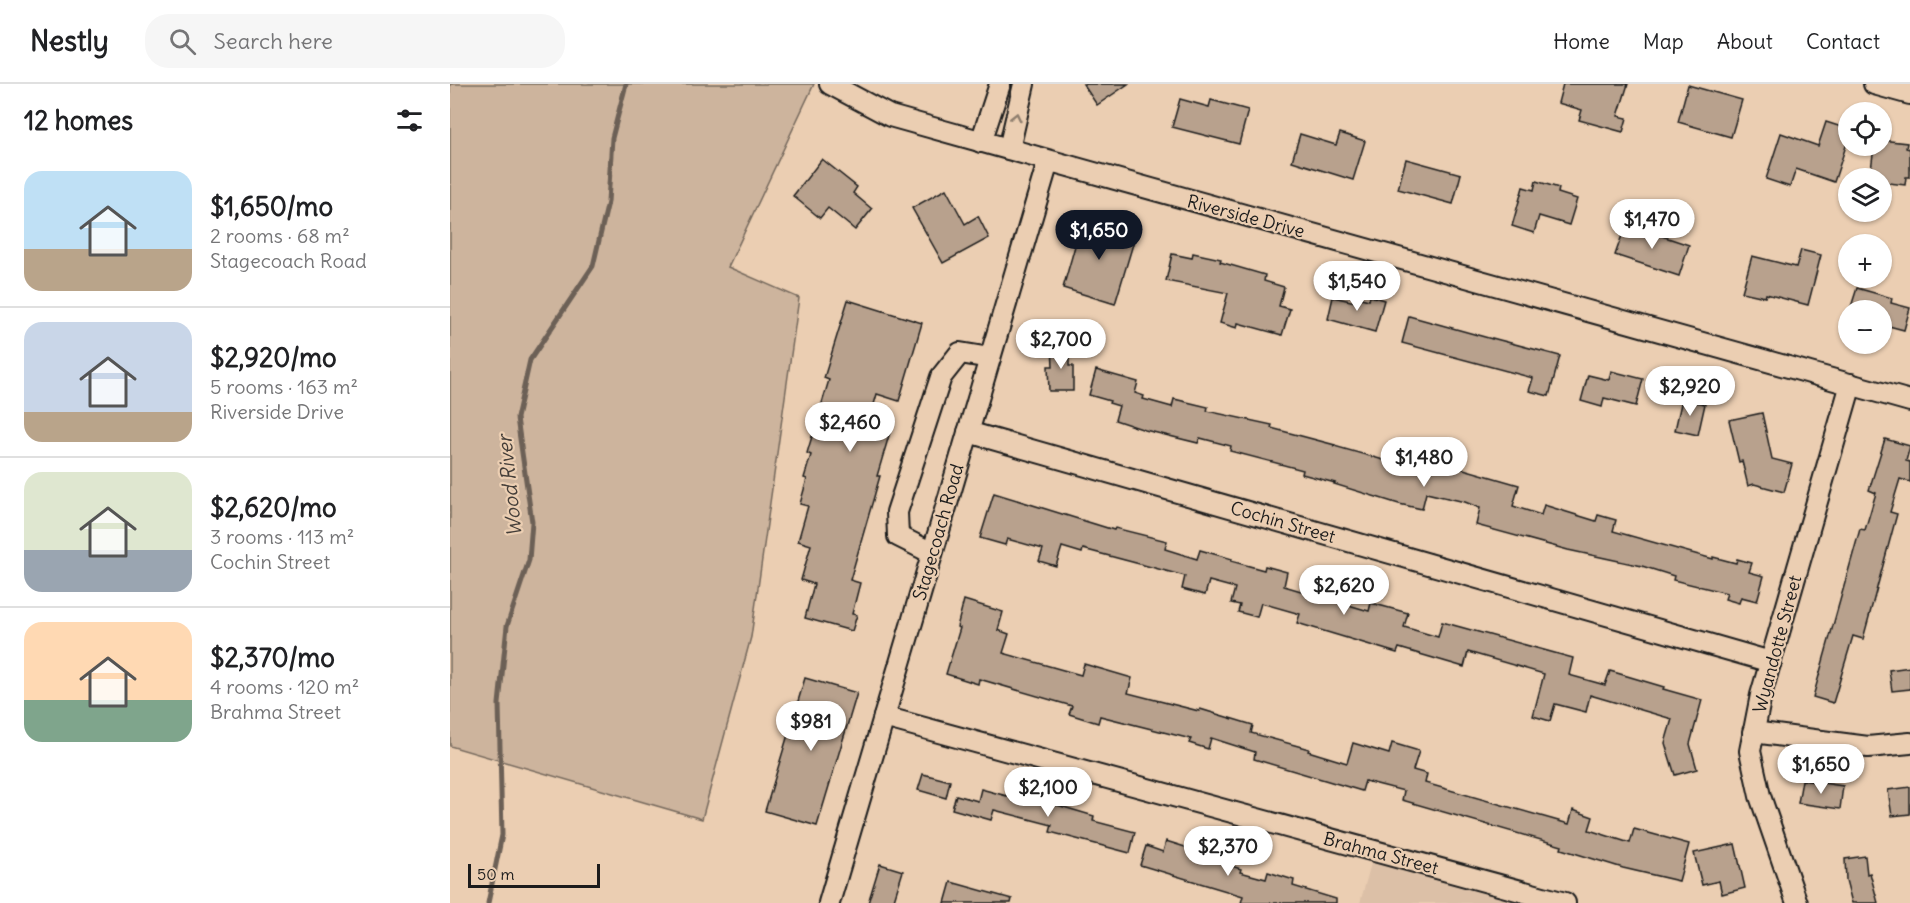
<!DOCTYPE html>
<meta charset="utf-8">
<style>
:root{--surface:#fff;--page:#f6f6f6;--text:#202124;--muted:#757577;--line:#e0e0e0;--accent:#111827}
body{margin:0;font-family:Delius,sans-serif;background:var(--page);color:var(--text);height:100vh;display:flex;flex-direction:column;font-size:22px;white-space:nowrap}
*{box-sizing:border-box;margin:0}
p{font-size:20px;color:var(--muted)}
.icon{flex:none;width:33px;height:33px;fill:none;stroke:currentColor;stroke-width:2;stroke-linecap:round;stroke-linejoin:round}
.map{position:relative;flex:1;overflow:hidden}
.side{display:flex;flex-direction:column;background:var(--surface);width:450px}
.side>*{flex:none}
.fabs{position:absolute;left:1388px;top:18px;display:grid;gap:12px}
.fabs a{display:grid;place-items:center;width:54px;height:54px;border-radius:50%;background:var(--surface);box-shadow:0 2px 4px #0004;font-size:30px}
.scale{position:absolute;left:18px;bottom:15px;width:132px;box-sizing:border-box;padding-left:6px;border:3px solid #1c1c1c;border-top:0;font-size:16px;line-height:21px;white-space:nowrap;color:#1c1c1c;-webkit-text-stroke:4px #ebceb2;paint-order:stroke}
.price{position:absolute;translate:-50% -51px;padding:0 14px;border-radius:21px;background:#fff;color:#222;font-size:20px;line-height:39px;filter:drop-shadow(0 2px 3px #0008)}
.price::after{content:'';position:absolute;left:50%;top:36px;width:18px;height:14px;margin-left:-9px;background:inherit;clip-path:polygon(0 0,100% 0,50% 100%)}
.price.on{background:var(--accent);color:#fff}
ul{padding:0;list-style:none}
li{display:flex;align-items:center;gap:18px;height:150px;padding:0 24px}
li+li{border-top:2px solid var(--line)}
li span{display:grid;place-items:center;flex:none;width:168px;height:120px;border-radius:18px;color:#555}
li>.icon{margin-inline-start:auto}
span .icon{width:72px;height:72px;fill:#fffc;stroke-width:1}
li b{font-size:26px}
h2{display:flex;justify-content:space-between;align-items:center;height:72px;padding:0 24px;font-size:26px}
header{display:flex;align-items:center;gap:36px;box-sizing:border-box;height:84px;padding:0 30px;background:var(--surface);border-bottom:2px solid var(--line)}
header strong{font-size:28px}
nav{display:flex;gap:33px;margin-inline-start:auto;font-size:21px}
.search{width:420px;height:54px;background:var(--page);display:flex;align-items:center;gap:15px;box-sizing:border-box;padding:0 21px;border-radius:24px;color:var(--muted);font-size:22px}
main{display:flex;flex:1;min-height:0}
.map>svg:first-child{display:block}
.built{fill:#dcc0a7}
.green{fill:#cdb49d;stroke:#74685c;stroke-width:1.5}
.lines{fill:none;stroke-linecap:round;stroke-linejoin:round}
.stream{stroke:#6c6156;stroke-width:5}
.building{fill:#b8a18d;stroke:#1c1c1c;stroke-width:1.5}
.minor-casing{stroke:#1c1c1c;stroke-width:24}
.minor{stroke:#ebceb2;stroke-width:20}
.oneway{stroke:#8e7e6e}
.labels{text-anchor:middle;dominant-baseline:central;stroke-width:4.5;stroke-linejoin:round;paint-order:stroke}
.street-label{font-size:18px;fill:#1c1c1c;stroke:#ebceb2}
.water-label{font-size:20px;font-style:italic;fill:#443e39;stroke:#ebceb2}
</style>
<header>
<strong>Nestly</strong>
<div class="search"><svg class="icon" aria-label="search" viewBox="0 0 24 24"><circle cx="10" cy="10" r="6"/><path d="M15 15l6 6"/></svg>Search here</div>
<nav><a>Home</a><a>Map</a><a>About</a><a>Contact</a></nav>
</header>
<main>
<section class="side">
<h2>12 homes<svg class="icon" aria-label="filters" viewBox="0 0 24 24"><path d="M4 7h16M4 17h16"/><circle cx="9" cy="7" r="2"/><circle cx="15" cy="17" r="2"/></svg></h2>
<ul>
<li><span style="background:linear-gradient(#bfe0f5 65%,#b9a48a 0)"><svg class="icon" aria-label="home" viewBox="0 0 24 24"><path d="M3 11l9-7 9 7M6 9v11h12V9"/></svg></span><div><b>$1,650/mo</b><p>2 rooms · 68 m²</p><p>Stagecoach Road</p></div></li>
<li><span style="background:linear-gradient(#c9d6e8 75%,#b9a48a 0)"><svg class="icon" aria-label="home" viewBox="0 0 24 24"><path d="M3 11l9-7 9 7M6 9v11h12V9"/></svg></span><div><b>$2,920/mo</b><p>5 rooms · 163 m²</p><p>Riverside Drive</p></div></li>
<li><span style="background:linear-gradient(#dfe7d0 65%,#9aa5b1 0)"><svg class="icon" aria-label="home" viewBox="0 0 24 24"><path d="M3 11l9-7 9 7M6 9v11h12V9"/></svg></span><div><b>$2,620/mo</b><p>3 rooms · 113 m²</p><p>Cochin Street</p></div></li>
<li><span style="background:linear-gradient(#ffd9b3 65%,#7fa58c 0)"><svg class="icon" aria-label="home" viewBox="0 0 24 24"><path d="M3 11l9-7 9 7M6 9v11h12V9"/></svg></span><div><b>$2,370/mo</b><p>4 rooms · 120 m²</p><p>Brahma Street</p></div></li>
</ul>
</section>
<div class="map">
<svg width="1460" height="819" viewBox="0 0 1460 819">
<rect width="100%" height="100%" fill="#ebceb2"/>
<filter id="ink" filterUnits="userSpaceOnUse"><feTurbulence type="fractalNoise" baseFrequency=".0167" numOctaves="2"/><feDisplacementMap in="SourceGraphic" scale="12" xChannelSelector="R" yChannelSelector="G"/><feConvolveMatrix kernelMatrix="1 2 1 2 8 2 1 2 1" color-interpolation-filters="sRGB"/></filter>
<g filter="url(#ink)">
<path class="built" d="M922,776L1080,819H910Z"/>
<path class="green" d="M0,0H364L278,183L349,214L301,553L252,735L0,662Z"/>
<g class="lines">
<path class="stream" d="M38,819L52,751L49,620L57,542L79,476L82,438L67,334L80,276L143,182L158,118L162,54L176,0"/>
</g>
<g class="building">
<path d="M633,0H678L647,21Z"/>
<path d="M1113,0H1178L1168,32L1177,34L1173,48L1129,36L1132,26L1108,19Z"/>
<path d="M1238,1L1292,16L1281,53L1228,38Z"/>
<path d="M730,15L759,23L761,16L798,26L789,60L722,43Z"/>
<path d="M1376,38L1398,45V56L1384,98L1346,85L1340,103L1316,95L1331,49L1368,62Z"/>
<path d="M890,49L915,57L903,96L842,77L850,50L886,61Z"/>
<path d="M1431,56L1457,59L1456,64L1460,65V93H1456L1455,101L1431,98V94H1420L1424,62H1431Z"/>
<path d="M372,75L407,103L403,109L422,125L405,146L378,124L370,134L343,112Z"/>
<path d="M956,75L1011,90L1003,120L948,105Z"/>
<path d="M1086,97L1109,104L1108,109L1127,115L1119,141L1089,132L1084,149L1062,142L1073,103L1084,106Z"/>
<path d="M496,105L515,140L528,132L539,154L493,179L462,124Z"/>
<path d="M633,134L686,150L665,220L613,204Z"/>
<path d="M1176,140L1239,161L1229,192L1165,171Z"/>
<path d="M1351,166L1371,171L1358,221L1316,210L1315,213L1292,208L1302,172L1346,183Z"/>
<path d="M743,169L771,175L770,178L815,191L814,197L834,203L829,222L840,225L832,251L788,239L787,244L770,239L778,209L716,197L722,170L742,174Z"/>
<path d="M1407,204L1442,214L1441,219L1460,224L1454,246L1431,240V226H1400Z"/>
<path d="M920,212L934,216L925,248L878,235L883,213L905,218L907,213L919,216Z"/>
<path d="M398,216L472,239L449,317L427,310L418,341L440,348L427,392H430L400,496L410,499L402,530L407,531L402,547L355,534L364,500L351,496L361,461L348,457L358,422L350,420L357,395L354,394L361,371L357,369L379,296L374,294Z"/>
<path d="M959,232L1042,255V254L1110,272L1099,312L1079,307L1083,294L952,259Z"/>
<path d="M619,260V282H623V307H599L598,282H603L602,261Z"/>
<path d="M646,286L688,298L685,309L694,312L693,315L722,323L724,315L758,323L757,327L822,341L821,344L885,361L884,362L958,383V381L981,386L985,369L1005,374L1003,382L1069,401L1063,422L1091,431L1094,421L1146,437L1148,431L1166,436L1163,447L1263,475V473L1286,479L1287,475L1302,479L1299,488L1314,492L1307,517L1291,513L1289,519L1275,515L1277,509L1223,496L1224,492L1192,482L1118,466L1026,441L1030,424L1015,418L976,409L972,425L949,420L884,400L885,399L852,390L853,386L780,367L781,362L750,354L748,359L695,346L665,336L669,322L659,319L660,317L639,311Z"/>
<path d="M1161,287L1193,295L1186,322L1154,314L1152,323L1131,317L1138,291L1159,296Z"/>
<path d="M1232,315L1255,320L1248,351L1225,346Z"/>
<path d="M1312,329L1322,375L1342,380L1334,408L1304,400L1298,402L1292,377L1289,378L1279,336Z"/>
<path d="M1435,355L1460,362L1456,377L1460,378V398L1450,395L1440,428L1447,430L1413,555L1403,552L1383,619L1363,613L1410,445L1415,446L1426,409L1419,406Z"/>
<path d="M544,409L664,446L665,444L717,457L715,465L747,475L750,466L782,475L781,477L814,486L815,482L837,488L834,502L919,527L921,519L958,529L954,543L988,553L992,538L1123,574L1119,591L1155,601L1160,587L1214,603L1213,605L1252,616L1240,660L1247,685L1225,691L1215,659L1222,635L1140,611L1136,628L1105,620L1100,637L1083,632L1094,590L1018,568L1014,583L949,564L947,569L847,539L850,530L811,519L807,533L788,528L790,521L781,519L785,504L759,497L755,511L732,505L735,492L633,465L632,469L612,463L606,482L589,477L593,465L557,455L555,461L530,454Z"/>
<path d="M514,516L553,528L548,546L559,550L553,569L631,591L634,580L682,594L678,609L749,627L750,625L803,641L801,649L859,665L858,667L897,679L903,659L939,670L942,659L969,667L963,686L977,690L975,699L1119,740L1123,726L1143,733L1139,746L1180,759L1184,745L1239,760L1229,797L1173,784L1111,765L1112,762L952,716L954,707L915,697L912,707L804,675L805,668L761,654L758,665L739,659L741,655L650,632L648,639L619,630L622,622L529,595L528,600L496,590L510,544L507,543Z"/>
<path d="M1460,583V605L1442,607L1439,586Z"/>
<path d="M355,594L407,609L367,742L315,727Z"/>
<path d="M473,690L500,697L496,714L468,706Z"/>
<path d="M1352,696L1393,702L1390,725L1348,719Z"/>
<path d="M1460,703V730L1442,732L1438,706Z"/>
<path d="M531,705L557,712L558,708L597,718L644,732L643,737L685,748L680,769L600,748L602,741L544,726L541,736L502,725L506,711L528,717Z"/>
<path d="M716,757L767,773L766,777L791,785L790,788L816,795L818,788L844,796L843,802L886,815V819H791L793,812L690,781L696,762L713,768Z"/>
<path d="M1285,760L1295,804L1272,810L1269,797L1252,801L1244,769Z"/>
<path d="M1415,772L1417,790L1420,789L1428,819H1402L1396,796L1395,775Z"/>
<path d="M430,780L453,787L443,819H418Z"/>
<path d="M501,798L562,815L561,819H495Z"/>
</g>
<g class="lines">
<g class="minor-casing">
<g id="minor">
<path d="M380,0L440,32L1460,317"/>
<path d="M1424,0L1460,10"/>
<path d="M531,58L550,0"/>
<path d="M559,65L574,0"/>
<path d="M518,348L1321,578"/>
<path d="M482,469L448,452L447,428L491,293L510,269L540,274"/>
<path d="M434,633L1115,819"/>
<path d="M1303,648L1418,663L1460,659"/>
<path d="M379,819L598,78"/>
<path d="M1347,819L1310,712L1300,667L1311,611L1401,300"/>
</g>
</g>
<use href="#minor" class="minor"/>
</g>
<defs><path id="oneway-chevron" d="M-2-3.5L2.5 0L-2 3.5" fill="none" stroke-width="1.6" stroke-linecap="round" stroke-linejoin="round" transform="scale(1.5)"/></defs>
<use class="oneway" href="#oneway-chevron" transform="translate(566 33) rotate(-77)"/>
</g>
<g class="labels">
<g class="street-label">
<text transform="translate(796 132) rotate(15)">Riverside Drive</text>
<text transform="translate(833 438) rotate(16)">Cochin Street</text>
<text transform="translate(488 448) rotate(-74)">Stagecoach Road</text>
<text transform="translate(1327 560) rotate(-75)">Wyandotte Street</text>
<text transform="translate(931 769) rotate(15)">Brahma Street</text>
</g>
<g class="water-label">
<text transform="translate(59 402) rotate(-96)">Wood River</text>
</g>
</g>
</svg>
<div class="fabs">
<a><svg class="icon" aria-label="locate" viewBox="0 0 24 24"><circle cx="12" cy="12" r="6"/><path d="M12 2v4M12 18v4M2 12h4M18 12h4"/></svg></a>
<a><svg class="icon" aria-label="layers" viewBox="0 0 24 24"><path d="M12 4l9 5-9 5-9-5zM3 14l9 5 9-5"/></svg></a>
<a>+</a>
<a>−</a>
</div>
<div class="scale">50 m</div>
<b class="price" style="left:1202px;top:166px">$1,470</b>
<b class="price on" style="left:649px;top:177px">$1,650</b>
<b class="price" style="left:907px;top:228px">$1,540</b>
<b class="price" style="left:611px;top:286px">$2,700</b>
<b class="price" style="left:1240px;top:333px">$2,920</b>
<b class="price" style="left:400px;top:369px">$2,460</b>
<b class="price" style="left:974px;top:404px">$1,480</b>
<b class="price" style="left:894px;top:532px">$2,620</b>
<b class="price" style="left:361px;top:668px">$981</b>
<b class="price" style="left:1371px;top:711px">$1,650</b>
<b class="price" style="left:598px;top:734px">$2,100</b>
<b class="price" style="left:778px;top:793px">$2,370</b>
</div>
</main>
